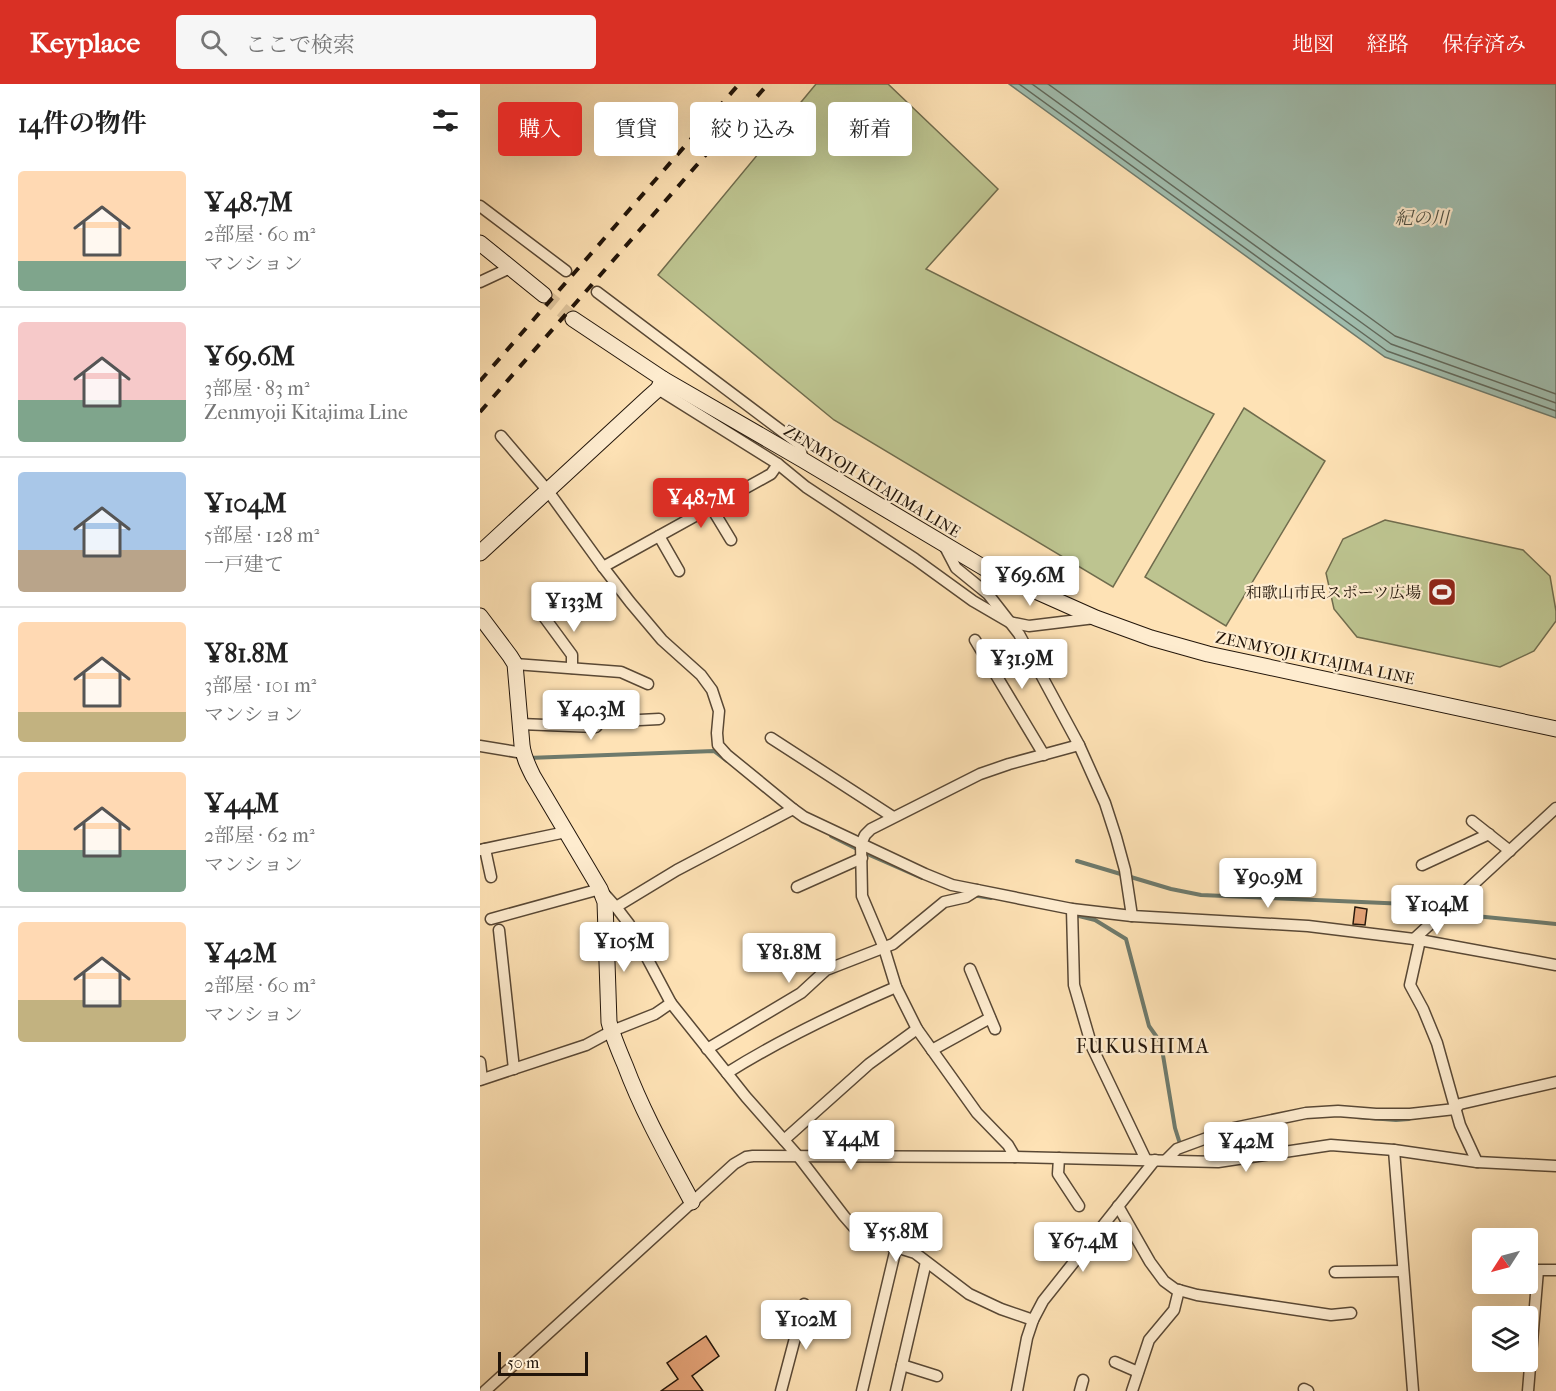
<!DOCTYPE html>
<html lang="ja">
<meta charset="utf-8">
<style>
:root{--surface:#fff;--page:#f6f6f6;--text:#222;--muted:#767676;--line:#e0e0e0;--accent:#d93025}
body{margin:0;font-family:"IM FELL French Canon","Noto Serif JP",serif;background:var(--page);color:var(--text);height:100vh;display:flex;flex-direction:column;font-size:22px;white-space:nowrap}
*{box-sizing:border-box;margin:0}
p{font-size:20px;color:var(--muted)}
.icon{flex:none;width:33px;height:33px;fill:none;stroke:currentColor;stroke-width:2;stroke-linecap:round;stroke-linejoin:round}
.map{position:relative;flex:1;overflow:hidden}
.side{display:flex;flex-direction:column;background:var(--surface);width:480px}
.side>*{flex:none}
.top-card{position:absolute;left:18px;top:18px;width:570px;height:54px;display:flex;gap:12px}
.needle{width:39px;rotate:234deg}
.tools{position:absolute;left:992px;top:1144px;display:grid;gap:12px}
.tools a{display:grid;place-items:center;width:66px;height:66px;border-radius:6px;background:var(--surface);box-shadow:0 6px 24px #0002;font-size:30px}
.scale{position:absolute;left:18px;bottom:15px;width:90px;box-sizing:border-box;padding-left:6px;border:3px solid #22150a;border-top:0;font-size:16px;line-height:21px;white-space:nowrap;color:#22150a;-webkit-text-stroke:4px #feeccf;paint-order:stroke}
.price{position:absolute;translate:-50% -51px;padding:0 14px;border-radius:6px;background:#fff;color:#222;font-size:20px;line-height:39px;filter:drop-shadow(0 2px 3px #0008)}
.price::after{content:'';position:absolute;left:50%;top:36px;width:18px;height:14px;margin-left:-9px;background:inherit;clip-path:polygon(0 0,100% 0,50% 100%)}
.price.current{background:var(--accent);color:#fff}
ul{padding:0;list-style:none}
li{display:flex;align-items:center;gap:18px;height:150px;padding:0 18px}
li+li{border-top:2px solid var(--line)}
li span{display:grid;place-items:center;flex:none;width:168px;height:120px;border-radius:6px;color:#555}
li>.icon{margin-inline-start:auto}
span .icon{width:72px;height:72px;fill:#fffc;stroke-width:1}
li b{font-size:26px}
h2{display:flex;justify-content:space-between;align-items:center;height:72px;padding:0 18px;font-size:26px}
.pill{padding:0 21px;border-radius:6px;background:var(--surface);box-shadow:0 6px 24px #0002;font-size:21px;line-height:54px}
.pill.current{background:var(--accent);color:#fff}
header{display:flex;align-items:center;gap:36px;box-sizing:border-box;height:84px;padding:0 30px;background:var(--accent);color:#fff}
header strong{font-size:28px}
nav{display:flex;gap:33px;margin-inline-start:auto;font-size:21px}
.search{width:420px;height:54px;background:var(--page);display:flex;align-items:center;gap:15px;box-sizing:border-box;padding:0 21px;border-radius:6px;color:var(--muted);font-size:22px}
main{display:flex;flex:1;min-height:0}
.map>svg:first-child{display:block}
.green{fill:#bdc490;stroke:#706c4d;stroke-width:1.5}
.water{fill:#a0bdae;stroke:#6e7a6c;stroke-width:1.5}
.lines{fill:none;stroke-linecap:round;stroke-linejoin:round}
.shore{stroke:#61695c;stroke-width:1.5}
.stream{stroke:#6e7a6c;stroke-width:4}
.building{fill:#e7a57a;stroke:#22150a;stroke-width:1.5}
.secondary-tunnel{stroke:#ddc39b;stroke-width:15;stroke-dasharray:15 8;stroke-linecap:butt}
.street-casing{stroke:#594835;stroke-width:13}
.secondary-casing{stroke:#22150a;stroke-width:17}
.street{stroke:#feeccf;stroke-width:10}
.secondary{stroke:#feeccf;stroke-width:15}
.rail{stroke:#22150a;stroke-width:4;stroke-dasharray:10 10;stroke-linecap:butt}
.labels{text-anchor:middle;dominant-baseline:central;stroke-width:4.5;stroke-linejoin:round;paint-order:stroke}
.street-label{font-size:16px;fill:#22150a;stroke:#feeccf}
.poi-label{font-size:16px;fill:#22150a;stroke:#feeccf;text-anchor:end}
.water-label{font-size:18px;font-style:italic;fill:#4e5043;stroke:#feeccf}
.quarter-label{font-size:20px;letter-spacing:1.5px;fill:#22150a;stroke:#feeccf}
</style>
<header>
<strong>Keyplace</strong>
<div class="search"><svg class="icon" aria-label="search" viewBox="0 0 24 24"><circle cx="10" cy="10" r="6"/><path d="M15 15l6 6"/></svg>ここで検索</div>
<nav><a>地図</a><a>経路</a><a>保存済み</a></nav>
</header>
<main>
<section class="side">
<h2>14件の物件<svg class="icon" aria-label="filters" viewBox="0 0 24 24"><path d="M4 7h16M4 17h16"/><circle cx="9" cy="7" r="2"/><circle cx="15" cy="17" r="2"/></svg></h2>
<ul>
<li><span style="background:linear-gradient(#ffd9b3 75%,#7fa58c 0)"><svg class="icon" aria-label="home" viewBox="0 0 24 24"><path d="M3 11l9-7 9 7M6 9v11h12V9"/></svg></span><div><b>¥48.7M</b><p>2部屋 · 60 m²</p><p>マンション</p></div></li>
<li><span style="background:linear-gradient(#f6c9c9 65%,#7fa58c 0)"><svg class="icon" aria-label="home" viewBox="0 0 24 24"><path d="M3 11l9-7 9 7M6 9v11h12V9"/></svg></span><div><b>¥69.6M</b><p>3部屋 · 83 m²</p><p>Zenmyoji Kitajima Line</p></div></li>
<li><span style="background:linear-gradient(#a9c7e8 65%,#b9a48a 0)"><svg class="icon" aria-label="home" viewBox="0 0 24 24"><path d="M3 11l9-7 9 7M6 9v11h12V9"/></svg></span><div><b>¥104M</b><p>5部屋 · 128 m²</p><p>一戸建て</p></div></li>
<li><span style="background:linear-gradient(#ffd9b3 75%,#c2b280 0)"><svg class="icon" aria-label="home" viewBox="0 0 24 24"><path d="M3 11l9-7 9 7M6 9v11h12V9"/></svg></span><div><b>¥81.8M</b><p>3部屋 · 101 m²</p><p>マンション</p></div></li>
<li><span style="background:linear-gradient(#ffd9b3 65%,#7fa58c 0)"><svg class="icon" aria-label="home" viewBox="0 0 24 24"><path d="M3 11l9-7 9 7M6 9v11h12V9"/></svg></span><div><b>¥44M</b><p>2部屋 · 62 m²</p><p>マンション</p></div></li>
<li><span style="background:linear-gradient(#ffd9b3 65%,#c2b280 0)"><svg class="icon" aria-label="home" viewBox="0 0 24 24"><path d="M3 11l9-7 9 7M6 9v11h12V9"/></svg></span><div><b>¥42M</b><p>2部屋 · 60 m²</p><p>マンション</p></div></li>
</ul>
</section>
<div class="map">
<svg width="1076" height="1307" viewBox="0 0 1076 1307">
<rect width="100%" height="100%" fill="#fee2b5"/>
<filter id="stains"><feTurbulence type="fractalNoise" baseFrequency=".00333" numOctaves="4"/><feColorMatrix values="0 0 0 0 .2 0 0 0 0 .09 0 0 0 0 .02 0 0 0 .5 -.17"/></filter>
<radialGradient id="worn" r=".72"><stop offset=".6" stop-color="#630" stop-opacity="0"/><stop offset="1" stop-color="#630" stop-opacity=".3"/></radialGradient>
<g class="green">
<path d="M336,0H408L518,105L446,185L734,330L633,503L354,336L178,191Z"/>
<path d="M764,324L845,377L746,542L665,493Z"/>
<path d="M905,436L1043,466L1070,492L1076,527V537L1054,567L1020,583L877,553L854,525L846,489L863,455Z"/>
</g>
<path class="water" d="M529,0H1076V334L905,273Z"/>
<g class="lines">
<g class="shore">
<path d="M539,0L907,267L1076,327"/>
<path d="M552,0L911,260L1076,319"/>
<path d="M568,0L915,252L1076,310"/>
</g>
<g class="stream">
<path d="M48,674L234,667L247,677"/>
<path d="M351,752L385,769L442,794"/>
<path d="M597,777L691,805L721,811L927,820L985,831L1076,840"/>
<path d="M492,811L511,814"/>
<path d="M595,831L615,836L646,855L669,942L681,959L695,1044L701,1063"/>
<path d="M877,1033L916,1036L929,1035"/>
</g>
</g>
<g class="building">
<path d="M875,823L887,825L885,841L873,840Z"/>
<path d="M226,1252L239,1272L212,1292L223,1307H181L198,1295L187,1279Z"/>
</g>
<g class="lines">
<path class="secondary-tunnel" d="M64,211L93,235"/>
<g class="street-casing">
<g id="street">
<path d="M0,122L86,187"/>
<path d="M0,198L30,184"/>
<path d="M117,208L319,360L323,376"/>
<path d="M178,305L298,380L326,403L435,475L493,517L529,538L549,542L615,534"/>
<path d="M21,352L68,407L123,483L150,518L182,556L221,591L232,606L239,627L237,649L238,661L247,671L313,725L324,733L445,790L472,801L592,825L652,832"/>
<path d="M231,423L251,456"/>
<path d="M179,452L199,487"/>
<path d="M464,461L476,484L508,510L539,550L599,661L625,719L636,753L645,786L652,832L828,842L934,855L1076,881"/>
<path d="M123,483L291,390L298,380"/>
<path d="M59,526L92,571V584"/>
<path d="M495,556L564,671"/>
<path d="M35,580L141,588L168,600"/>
<path d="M40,640L116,643L120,638L179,635"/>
<path d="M291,654L413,733"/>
<path d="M0,662L43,669"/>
<path d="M992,737L1030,767"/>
<path d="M5,765L11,793"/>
<path d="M0,766L86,748"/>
<path d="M942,781L1009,750"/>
<path d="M317,803L382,774"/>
<path d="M136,823L197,786L313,725"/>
<path d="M592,825L594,901L612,963L666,1076"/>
<path d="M11,835L120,805L136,823L149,840L191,919L266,1013L318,1072L364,1132L378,1148L387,1154L435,1169L489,1210L521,1225L553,1236"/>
<path d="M19,846L34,985"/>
<path d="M934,855L1076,724"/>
<path d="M940,856L930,901L943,925L957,959L980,1041L997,1078"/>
<path d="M490,885L515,945"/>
<path d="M227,965L321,909L346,886L413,860L464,818L486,813L497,806"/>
<path d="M452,966L510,934"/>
<path d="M0,978L2,995"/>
<path d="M247,989C301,955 358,928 416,903"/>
<path d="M0,996L106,961L132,947L175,930L191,919"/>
<path d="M304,1056L389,980L437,945"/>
<path d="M914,1066L933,1307"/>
<path d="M535,1073L528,1061L497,1029L437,945L416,903L404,864L382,812L381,760L385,751L391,745L500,690L529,680L599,661"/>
<path d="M579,1074L578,1090L599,1122"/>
<path d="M686,1076L697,1065L754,1044L826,1029L858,1027L896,1030H930L975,1025L980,1020L1076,998"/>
<path d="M638,1122L670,1178L684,1197L695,1205L717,1211L851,1231L871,1229"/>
<path d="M855,1188L923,1187"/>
<path d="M635,1278L658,1288"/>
<path d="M422,1281L457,1292"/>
<path d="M824,1305L828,1307"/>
<path d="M5,1307L254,1080L266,1073L273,1072L535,1073L738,1078L851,1061L914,1066L997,1078L1076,1082"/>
<path d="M301,1307L324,1220"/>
<path d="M382,1307L416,1164"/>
<path d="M416,1307L446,1178"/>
<path d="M537,1307L547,1254L553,1236L563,1217L675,1076"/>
<path d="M600,1307L603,1296"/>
<path d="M652,1307L669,1256L694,1226L699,1206"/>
<path d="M1048,1307L1058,1186H1076"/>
</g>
</g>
<g class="secondary-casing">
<g id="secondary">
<path d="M0,159L64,211"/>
<path d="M93,235L183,295L323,376L506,485L616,534L671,554L728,570L1076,645"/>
<path d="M0,469L169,313L178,305L183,295"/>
<path d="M0,532L30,572L35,580L42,661C43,672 48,682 53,692L120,805L125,818L129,938C133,953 139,967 145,981C163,1029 188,1073 212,1118"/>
</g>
</g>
<use href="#street" class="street"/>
<use href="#secondary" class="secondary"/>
<g class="rail">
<path d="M0,297L259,0"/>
<path d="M0,328L288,0"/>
</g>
</g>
<defs>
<g id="stadium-square" transform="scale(1.5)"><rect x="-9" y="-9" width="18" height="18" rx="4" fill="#8f2418" stroke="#feeccf"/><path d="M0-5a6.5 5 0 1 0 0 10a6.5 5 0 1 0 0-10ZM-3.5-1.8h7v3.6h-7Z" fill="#fff"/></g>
</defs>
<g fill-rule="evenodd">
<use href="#stadium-square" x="962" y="508"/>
</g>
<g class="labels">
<g class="street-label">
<text transform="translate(392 397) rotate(31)">ZENMYOJI KITAJIMA LINE</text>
<text transform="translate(835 574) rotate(12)">ZENMYOJI KITAJIMA LINE</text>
</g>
<g class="poi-label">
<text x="941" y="508">和歌山市民スポーツ広場</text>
</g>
<g class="water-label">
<text x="942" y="134">紀の川</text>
</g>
<g class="quarter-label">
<text x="663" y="962">FUKUSHIMA</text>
</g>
</g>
<rect width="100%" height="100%" filter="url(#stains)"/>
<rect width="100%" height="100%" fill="url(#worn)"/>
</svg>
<div class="tools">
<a><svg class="needle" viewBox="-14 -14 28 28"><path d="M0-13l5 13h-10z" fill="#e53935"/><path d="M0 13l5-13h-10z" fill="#767676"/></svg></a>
<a><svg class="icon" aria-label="layers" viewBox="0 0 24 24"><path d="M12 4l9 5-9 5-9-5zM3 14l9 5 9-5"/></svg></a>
</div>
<div class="scale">50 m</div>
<b class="price current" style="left:221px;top:445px">¥48.7M</b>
<b class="price" style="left:550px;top:523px">¥69.6M</b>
<b class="price" style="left:94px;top:549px">¥133M</b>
<b class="price" style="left:542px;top:606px">¥31.9M</b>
<b class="price" style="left:111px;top:657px">¥40.3M</b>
<b class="price" style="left:788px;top:825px">¥90.9M</b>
<b class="price" style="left:957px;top:852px">¥104M</b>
<b class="price" style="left:144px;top:889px">¥105M</b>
<b class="price" style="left:309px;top:900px">¥81.8M</b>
<b class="price" style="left:371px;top:1087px">¥44M</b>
<b class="price" style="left:766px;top:1089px">¥42M</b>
<b class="price" style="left:416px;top:1179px">¥55.8M</b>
<b class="price" style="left:603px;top:1189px">¥67.4M</b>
<b class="price" style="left:326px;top:1267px">¥102M</b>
<div class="top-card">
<a class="pill current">購入</a>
<a class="pill">賃貸</a>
<a class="pill">絞り込み</a>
<a class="pill">新着</a>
</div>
</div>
</main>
